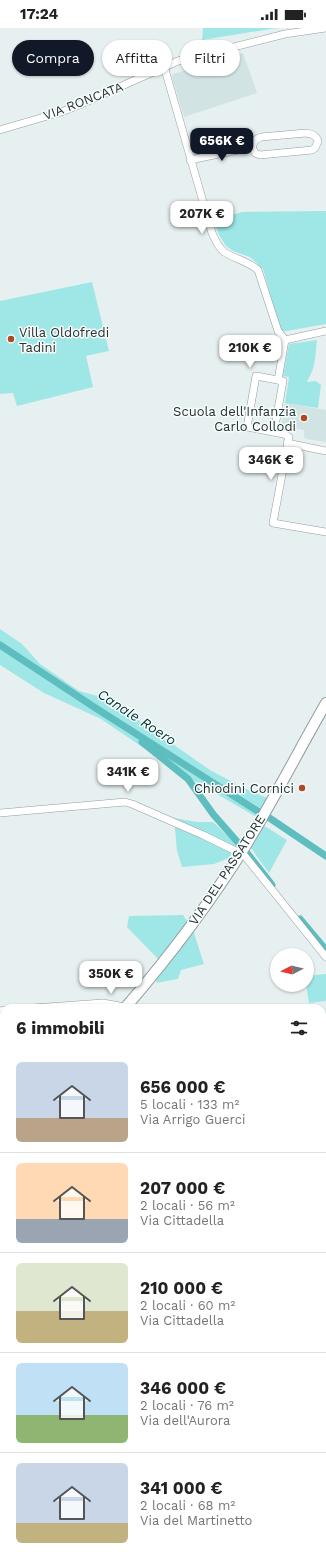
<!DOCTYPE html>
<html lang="it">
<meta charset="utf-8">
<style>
:root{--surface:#fff;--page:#f2f2f2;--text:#222;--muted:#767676;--line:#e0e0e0;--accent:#111827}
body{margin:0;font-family:"Work Sans",sans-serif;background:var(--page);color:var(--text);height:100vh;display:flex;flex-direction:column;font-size:15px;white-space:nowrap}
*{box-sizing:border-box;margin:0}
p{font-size:13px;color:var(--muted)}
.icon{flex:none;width:22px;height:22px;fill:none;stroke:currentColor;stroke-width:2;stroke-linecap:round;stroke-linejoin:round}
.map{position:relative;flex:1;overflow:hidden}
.drawer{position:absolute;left:0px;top:976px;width:326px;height:556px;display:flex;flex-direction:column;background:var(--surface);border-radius:12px 12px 0 0;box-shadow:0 1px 3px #0004}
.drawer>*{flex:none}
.hud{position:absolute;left:12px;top:12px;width:302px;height:36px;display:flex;gap:8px}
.needle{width:26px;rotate:263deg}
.tools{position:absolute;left:270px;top:920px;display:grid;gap:8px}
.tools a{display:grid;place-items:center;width:44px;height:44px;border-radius:50%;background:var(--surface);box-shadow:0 1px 3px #0004;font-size:20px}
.price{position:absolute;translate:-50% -34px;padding:0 9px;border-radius:8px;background:#fff;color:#222;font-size:13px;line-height:26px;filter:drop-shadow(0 1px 2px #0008)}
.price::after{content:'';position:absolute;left:50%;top:24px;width:12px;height:9px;margin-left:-6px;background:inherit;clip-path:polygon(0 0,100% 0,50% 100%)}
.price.active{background:var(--accent);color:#fff}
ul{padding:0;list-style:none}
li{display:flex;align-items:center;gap:12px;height:100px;padding:0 16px}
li+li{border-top:1px solid var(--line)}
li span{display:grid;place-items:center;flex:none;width:112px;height:80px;border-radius:6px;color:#555}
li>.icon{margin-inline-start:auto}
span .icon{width:48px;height:48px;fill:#fffc;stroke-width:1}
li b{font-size:17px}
h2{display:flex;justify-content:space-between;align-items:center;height:48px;padding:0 16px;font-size:17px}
.chip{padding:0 14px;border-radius:18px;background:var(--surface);box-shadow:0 1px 3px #0004;font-size:14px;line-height:36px}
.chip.active{background:var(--accent);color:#fff}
.status{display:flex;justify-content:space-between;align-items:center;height:28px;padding:0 20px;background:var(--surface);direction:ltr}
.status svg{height:11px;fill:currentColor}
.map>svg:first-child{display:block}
.built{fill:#d2e3e3}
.green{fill:#9fe6e6}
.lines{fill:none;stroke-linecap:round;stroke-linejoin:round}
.stream{stroke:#5ebebf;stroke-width:2}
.canal{stroke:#5ebebf;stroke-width:7}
.street-casing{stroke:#949c9c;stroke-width:8}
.secondary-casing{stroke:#949c9c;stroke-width:12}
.street{stroke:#fff;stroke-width:7}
.secondary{stroke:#fff;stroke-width:10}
.poi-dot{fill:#af4823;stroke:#f5fdfd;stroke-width:1.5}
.labels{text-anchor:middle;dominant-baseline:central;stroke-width:3;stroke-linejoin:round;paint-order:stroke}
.street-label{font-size:13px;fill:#2b2f2f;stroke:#f5fdfd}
.poi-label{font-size:13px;fill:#2b2f2f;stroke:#f5fdfd;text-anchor:end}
.water-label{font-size:14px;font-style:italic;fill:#033435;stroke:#f5fdfd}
</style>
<div class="status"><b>17:24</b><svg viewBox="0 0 49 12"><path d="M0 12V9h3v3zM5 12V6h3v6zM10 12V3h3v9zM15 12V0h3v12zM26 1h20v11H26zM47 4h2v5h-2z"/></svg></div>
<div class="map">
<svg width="326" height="1532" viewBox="0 0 326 1532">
<rect width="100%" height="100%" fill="#e7f0f0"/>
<g class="built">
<path d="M243,25L257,65L184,89L172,49L173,46Z"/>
<path d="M285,375L326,382V414L306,411L304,409V402L281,398Z"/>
</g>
<g class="green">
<path d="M203,0H277L202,12Z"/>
<path d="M326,183V296L281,304L263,241L250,229L233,223L226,218L219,207L214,192L242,184Z"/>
<path d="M92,254L109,323L86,328L93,359L17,378L13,365L0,366V273Z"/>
<path d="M317,312C315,328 316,340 307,353L308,354L316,353L321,357L318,380L285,375L289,349L283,348L289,316Z"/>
<path d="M0,601L22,616L40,636L79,663L108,671L210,742L240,758L269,771L258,790L179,744L101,691L44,665L0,637Z"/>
<path d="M174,790L197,794H213L237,817L229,830L214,836L182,839L177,823Z"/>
<path d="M263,797L287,812L269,845L251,820Z"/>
<path d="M183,887L193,902L204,936L181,942L178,951L156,955L161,934L127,899L129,888Z"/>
<path d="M326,946V973L309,975L306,957H307V948Z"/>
<path d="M326,1035V1150L322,1151V1042Z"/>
</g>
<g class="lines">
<g class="stream">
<path d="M322,1202L326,1201"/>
<path d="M0,1261L4,1260"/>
<path d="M322,1473L326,1472"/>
</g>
<g class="canal">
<path d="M0,617L94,679L259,784"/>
<path d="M142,714L188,751L213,786L241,818"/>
<path d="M268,789L326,828"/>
<path d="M247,825L272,857"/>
<path d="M300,891L326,922"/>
</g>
<g class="street-casing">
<g id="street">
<path d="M164,38L212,205C215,212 218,219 224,224C235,231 248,233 258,242L278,303L285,312L278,352"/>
<path d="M0,102L61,84L79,77L178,33L285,6L326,0"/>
<path d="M306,105C312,106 316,107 318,113L315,120L312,122L260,127L255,125L252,119L255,112L261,109Z"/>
<path d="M190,132L252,119"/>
<path d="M285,312L326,303"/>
<path d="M274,404L283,353L256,348L247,399L284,406L289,409L273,495L326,504"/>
<path d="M287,415L326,423"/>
<path d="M0,785L125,774L132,776L203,807L244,827L326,929"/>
<path d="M33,980L103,975L125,979"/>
<path d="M0,983L4,982"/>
<path d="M322,1208H326"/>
<path d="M0,1256L4,1255"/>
<path d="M322,1468H326"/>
<path d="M63,1532V1528"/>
</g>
</g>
<g class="secondary-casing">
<g id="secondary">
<path d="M125,980C169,929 210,875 246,817C274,771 299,722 326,675"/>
<path d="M0,1144L4,1138"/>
</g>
</g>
<use href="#street" class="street"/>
<use href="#secondary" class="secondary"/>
</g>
<g class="poi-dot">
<circle cx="11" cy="311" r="4"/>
<circle cx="304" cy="390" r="4"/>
<circle cx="302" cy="760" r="4"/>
</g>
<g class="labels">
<g class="street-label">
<text transform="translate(83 73) rotate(-21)">VIA RONCATA</text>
<text transform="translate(227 842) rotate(-57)">VIA DEL PASSATORE</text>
</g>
<g class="poi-label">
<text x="19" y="304" text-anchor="start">Villa Oldofredi<tspan x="19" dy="15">Tadini</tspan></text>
<text x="296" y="383">Scuola dell'Infanzia<tspan x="296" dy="15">Carlo Collodi</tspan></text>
<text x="294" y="760">Chiodini Cornici</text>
</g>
<g class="water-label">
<text transform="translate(137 689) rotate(33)">Canale Roero</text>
</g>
</g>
</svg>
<div class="tools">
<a><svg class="needle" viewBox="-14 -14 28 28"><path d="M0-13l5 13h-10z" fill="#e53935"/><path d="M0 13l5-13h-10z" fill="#767676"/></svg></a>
</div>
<b class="price active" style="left:222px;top:134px">656K €</b>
<b class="price" style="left:202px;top:207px">207K €</b>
<b class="price" style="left:250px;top:341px">210K €</b>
<b class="price" style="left:271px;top:453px">346K €</b>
<b class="price" style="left:128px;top:765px">341K €</b>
<b class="price" style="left:111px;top:967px">350K €</b>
<div class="hud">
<a class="chip active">Compra</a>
<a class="chip">Affitta</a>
<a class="chip">Filtri</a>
</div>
<section class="drawer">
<h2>6 immobili<svg class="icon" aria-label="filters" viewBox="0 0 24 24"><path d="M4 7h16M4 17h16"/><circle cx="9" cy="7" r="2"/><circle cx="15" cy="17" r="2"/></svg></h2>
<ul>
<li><span style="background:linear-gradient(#c9d6e8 70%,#b9a48a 0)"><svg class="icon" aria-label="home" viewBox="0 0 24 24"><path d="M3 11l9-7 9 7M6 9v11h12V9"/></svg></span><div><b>656 000 €</b><p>5 locali · 133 m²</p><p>Via Arrigo Guerci</p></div></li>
<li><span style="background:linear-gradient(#ffd9b3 70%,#9aa5b1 0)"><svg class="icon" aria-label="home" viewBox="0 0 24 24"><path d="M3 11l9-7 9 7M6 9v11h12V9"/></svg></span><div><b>207 000 €</b><p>2 locali · 56 m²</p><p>Via Cittadella</p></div></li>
<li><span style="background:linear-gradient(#dfe7d0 60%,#c2b280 0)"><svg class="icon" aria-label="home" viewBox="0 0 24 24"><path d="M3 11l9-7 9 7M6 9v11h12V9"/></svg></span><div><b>210 000 €</b><p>2 locali · 60 m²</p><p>Via Cittadella</p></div></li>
<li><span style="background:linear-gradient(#bfe0f5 65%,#8fb573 0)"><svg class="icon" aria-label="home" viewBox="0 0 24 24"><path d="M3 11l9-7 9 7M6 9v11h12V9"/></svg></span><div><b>346 000 €</b><p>2 locali · 76 m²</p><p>Via dell'Aurora</p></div></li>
<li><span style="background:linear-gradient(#c9d6e8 75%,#c2b280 0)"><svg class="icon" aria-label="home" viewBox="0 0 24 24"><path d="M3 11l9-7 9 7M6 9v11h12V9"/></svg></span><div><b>341 000 €</b><p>2 locali · 68 m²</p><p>Via del Martinetto</p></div></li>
</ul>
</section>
</div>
